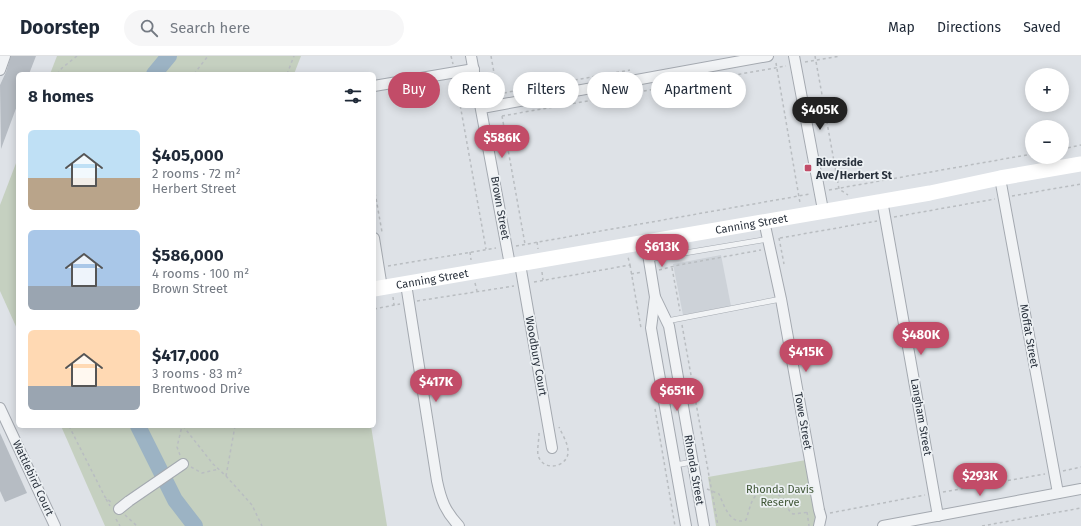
<!DOCTYPE html>
<meta charset="utf-8">
<style>
:root{--surface:#fff;--page:#f6f6f7;--text:#1f2937;--muted:#747a83;--line:#e0e1e3;--accent:#c24c68}
body{margin:0;font-family:"Fira Sans",sans-serif;background:var(--page);color:var(--text);height:100vh;display:flex;flex-direction:column;font-size:15px;white-space:nowrap}
*{box-sizing:border-box;margin:0}
p{font-size:13px;color:var(--muted)}
.icon{flex:none;width:22px;height:22px;fill:none;stroke:currentColor;stroke-width:2;stroke-linecap:round;stroke-linejoin:round}
.map{position:relative;flex:1;overflow:hidden}
.side{position:absolute;left:16px;top:16px;width:360px;height:356px;display:flex;flex-direction:column;background:var(--surface);border-radius:6px;box-shadow:0 2px 10px #0003}
.side>*{flex:none}
.guide{position:absolute;left:388px;top:16px;width:380px;height:36px;display:flex;gap:8px}
.controls{position:absolute;left:1025px;top:12px;display:grid;gap:8px}
.controls a{display:grid;place-items:center;width:44px;height:44px;border-radius:50%;background:var(--surface);box-shadow:0 2px 10px #0003;font-size:20px}
.price{position:absolute;translate:-50% -34px;padding:0 9px;border-radius:14px;background:var(--accent);color:#fff;font-size:13px;line-height:26px;filter:drop-shadow(0 1px 2px #0008)}
.price::after{content:'';position:absolute;left:50%;top:24px;width:12px;height:9px;margin-left:-6px;background:inherit;clip-path:polygon(0 0,100% 0,50% 100%)}
.price.on{background:#222;color:#fff}
ul{padding:0;list-style:none}
li{display:flex;align-items:center;gap:12px;height:100px;padding:0 12px}
li span{display:grid;place-items:center;flex:none;width:112px;height:80px;border-radius:6px;color:#555}
li>.icon{margin-inline-start:auto}
span .icon{width:48px;height:48px;fill:#fffc;stroke-width:1}
li b{font-size:17px}
h2{display:flex;justify-content:space-between;align-items:center;height:48px;padding:0 12px;font-size:17px}
.chip{padding:0 14px;border-radius:18px;background:var(--surface);box-shadow:0 2px 10px #0003;font-size:14px;line-height:36px}
.chip.on{background:var(--accent);color:#fff}
header{display:flex;align-items:center;gap:24px;box-sizing:border-box;height:56px;padding:0 20px;background:var(--surface);border-bottom:1px solid var(--line)}
header strong{font-size:19px}
nav{display:flex;gap:22px;margin-inline-start:auto;font-size:14px}
.search{width:280px;height:36px;background:var(--page);display:flex;align-items:center;gap:10px;box-sizing:border-box;padding:0 14px;border-radius:22px;color:var(--muted);font-size:15px}
.map>svg:first-child{display:block}
.built{fill:#cdd2d8}
.green{fill:#c5d0c0}
.lines{fill:none;stroke-linecap:round;stroke-linejoin:round}
.river{stroke:#9cb3c4;stroke-width:16}
.building{fill:#b6bcc3}
.lane-casing{stroke:#a4a9b0;stroke-width:6}
.street-casing{stroke:#a4a9b0;stroke-width:12}
.path{stroke:#b9bdc1;stroke-width:1.5;stroke-dasharray:3 3;stroke-linecap:butt}
.lane{stroke:#f1f3f5;stroke-width:5}
.street{stroke:#f1f3f5;stroke-width:10}
.secondary{stroke:#fff;stroke-width:15}
.poi-dot{fill:#c24c68;stroke:#edf1f4;stroke-width:1.5}
.labels{text-anchor:middle;dominant-baseline:central;stroke-width:3.5;stroke-linejoin:round;paint-order:stroke}
.poi-label{font-size:11px;font-weight:bold;fill:#29313c;stroke:#edf1f4;text-anchor:start}
.street-label{font-size:11px;fill:#29313c;stroke:#edf1f4}
.park-label{font-size:11px;fill:#405737;stroke:#edf1f4}
</style>
<header>
<strong>Doorstep</strong>
<div class="search"><svg class="icon" aria-label="search" viewBox="0 0 24 24"><circle cx="10" cy="10" r="6"/><path d="M15 15l6 6"/></svg>Search here</div>
<nav><a>Map</a><a>Directions</a><a>Saved</a></nav>
</header>
<div class="map">
<svg width="1081" height="470" viewBox="0 0 1081 470">
<rect width="100%" height="100%" fill="#dee2e7"/>
<path class="built" d="M721,199L731,250L683,259L673,208Z"/>
<g class="green">
<path d="M57,0H301L294,18H50Z"/>
<path d="M18,102V275L0,235V149Z"/>
<path d="M61,370H371L387,470H105Z"/>
<path d="M806,404L816,466L815,470H716L708,421Z"/>
</g>
<g class="lines">
<g class="river">
<path d="M154,18L169,0"/>
<path d="M138,370L175,444L195,470"/>
</g>
</g>
<g class="building">
<path d="M11,0H36L29,18H18V47L1,93L0,29L6,16Z"/>
<path d="M0,377L27,437L5,446L0,435Z"/>
</g>
<g class="lines">
<g class="lane-casing">
<g id="lane">
<path d="M649,203L768,183"/>
<path d="M667,265L781,243"/>
<path d="M675,409L693,406"/>
</g>
</g>
<g class="street-casing">
<g id="street">
<path d="M471,0L510,209"/>
<path d="M794,0L823,154"/>
<path d="M0,14L5,0"/>
<path d="M374,30L474,13"/>
<path d="M482,52L768,0"/>
<path d="M1000,122L1058,437"/>
<path d="M882,144L938,460"/>
<path d="M764,165L781,243L819,454L821,461L819,470"/>
<path d="M374,182L382,232"/>
<path d="M646,186L655,241L669,270L704,470"/>
<path d="M520,208L552,392"/>
<path d="M406,228L437,425C441,444 445,455 459,470"/>
<path d="M655,241L651,272L686,470"/>
<path d="M0,352L55,470"/>
<path d="M119,453L129,445L183,408"/>
<path d="M883,470L1081,433"/>
</g>
</g>
<g class="path">
<path d="M451,0L453,8"/>
<path d="M491,0L498,39"/>
<path d="M815,0L839,133L848,139"/>
<path d="M805,6L840,0"/>
<path d="M776,7L800,147"/>
<path d="M57,18L62,12L77,0"/>
<path d="M194,18L208,0"/>
<path d="M287,18L294,0"/>
<path d="M456,26L486,193"/>
<path d="M498,38L630,14"/>
<path d="M502,60L786,10"/>
<path d="M502,60L525,188"/>
<path d="M1062,93L1081,89"/>
<path d="M374,131L382,176"/>
<path d="M829,134L1032,98"/>
<path d="M1012,140L1081,128"/>
<path d="M894,161L995,143"/>
<path d="M779,182L784,208"/>
<path d="M780,182L877,165"/>
<path d="M537,186L538,193"/>
<path d="M516,190L810,138"/>
<path d="M470,196L471,204"/>
<path d="M630,209L641,272"/>
<path d="M388,210L496,192"/>
<path d="M672,212L680,255"/>
<path d="M659,214L679,209L761,194"/>
<path d="M542,216L543,224"/>
<path d="M631,218L642,216"/>
<path d="M534,226L630,209L628,201"/>
<path d="M475,227L477,235"/>
<path d="M393,241L394,249"/>
<path d="M417,245L514,230"/>
<path d="M374,253L400,248"/>
<path d="M682,269L718,470"/>
<path d="M655,353L675,470"/>
<path d="M69,370L105,441L112,447"/>
<path d="M183,370L213,408L226,420L252,449L262,470"/>
<path d="M539,377C539,384 537,393 538,399C543,417 569,411 568,395C568,387 562,378 559,371"/>
<path d="M180,399L177,391L182,370"/>
<path d="M191,411L202,417L219,413"/>
<path d="M1063,415L1081,411"/>
<path d="M226,420L235,370"/>
<path d="M707,433L719,438C724,449 730,470 746,464C751,449 751,438 767,432C773,435 779,438 784,444C787,449 788,455 793,458L810,456"/>
<path d="M943,436L1045,418"/>
<path d="M106,443L110,450"/>
<path d="M807,456L809,470"/>
<path d="M830,457L925,439"/>
<path d="M125,459L137,470"/>
<path d="M116,463L120,470"/>
<path d="M982,470L1081,452"/>
</g>
<use href="#lane" class="lane"/>
<use href="#street" class="street"/>
<path class="secondary" id="s1" d="M374,233L930,137L1000,122L1081,108"/>
</g>
<rect class="poi-dot" x="804" y="108" width="8" height="8" rx="2"/>
<g class="labels">
<g class="poi-label">
<text x="816" y="106">Riverside<tspan x="816" dy="13">Ave/Herbert St</tspan></text>
</g>
<g class="street-label">
<text transform="translate(500 152) rotate(80)">Brown Street</text>
<text stroke="none"><textPath href="#s1" startOffset="383">Canning Street</textPath></text>
<text stroke="none"><textPath href="#s1" startOffset="59">Canning Street</textPath></text>
<text transform="translate(1029 280) rotate(80)">Moffat Street</text>
<text transform="translate(536 300) rotate(80)">Woodbury Court</text>
<text transform="translate(921 361) rotate(80)">Langham Street</text>
<text transform="translate(803 365) rotate(80)">Towe Street</text>
<text transform="translate(694 414) rotate(80)">Rhonda Street</text>
<text transform="translate(33 422) rotate(65)">Wattlebird Court</text>
</g>
<g class="park-label">
<text x="780" y="433">Rhonda Davis<tspan x="780" dy="13">Reserve</tspan></text>
</g>
</g>
</svg>
<div class="controls">
<a>+</a>
<a>−</a>
</div>
<b class="price on" style="left:820px;top:75px">$405K</b>
<b class="price" style="left:502px;top:103px">$586K</b>
<b class="price" style="left:662px;top:212px">$613K</b>
<b class="price" style="left:921px;top:300px">$480K</b>
<b class="price" style="left:806px;top:317px">$415K</b>
<b class="price" style="left:436px;top:347px">$417K</b>
<b class="price" style="left:677px;top:356px">$651K</b>
<b class="price" style="left:980px;top:441px">$293K</b>
<div class="guide">
<a class="chip on">Buy</a>
<a class="chip">Rent</a>
<a class="chip">Filters</a>
<a class="chip">New</a>
<a class="chip">Apartment</a>
</div>
<section class="side">
<h2>8 homes<svg class="icon" aria-label="filters" viewBox="0 0 24 24"><path d="M4 7h16M4 17h16"/><circle cx="9" cy="7" r="2"/><circle cx="15" cy="17" r="2"/></svg></h2>
<ul>
<li><span style="background:linear-gradient(#bfe0f5 60%,#b9a48a 0)"><svg class="icon" aria-label="home" viewBox="0 0 24 24"><path d="M3 11l9-7 9 7M6 9v11h12V9"/></svg></span><div><b>$405,000</b><p>2 rooms · 72 m²</p><p>Herbert Street</p></div></li>
<li><span style="background:linear-gradient(#a9c7e8 70%,#9aa5b1 0)"><svg class="icon" aria-label="home" viewBox="0 0 24 24"><path d="M3 11l9-7 9 7M6 9v11h12V9"/></svg></span><div><b>$586,000</b><p>4 rooms · 100 m²</p><p>Brown Street</p></div></li>
<li><span style="background:linear-gradient(#ffd9b3 70%,#9aa5b1 0)"><svg class="icon" aria-label="home" viewBox="0 0 24 24"><path d="M3 11l9-7 9 7M6 9v11h12V9"/></svg></span><div><b>$417,000</b><p>3 rooms · 83 m²</p><p>Brentwood Drive</p></div></li>
</ul>
</section>
</div>
